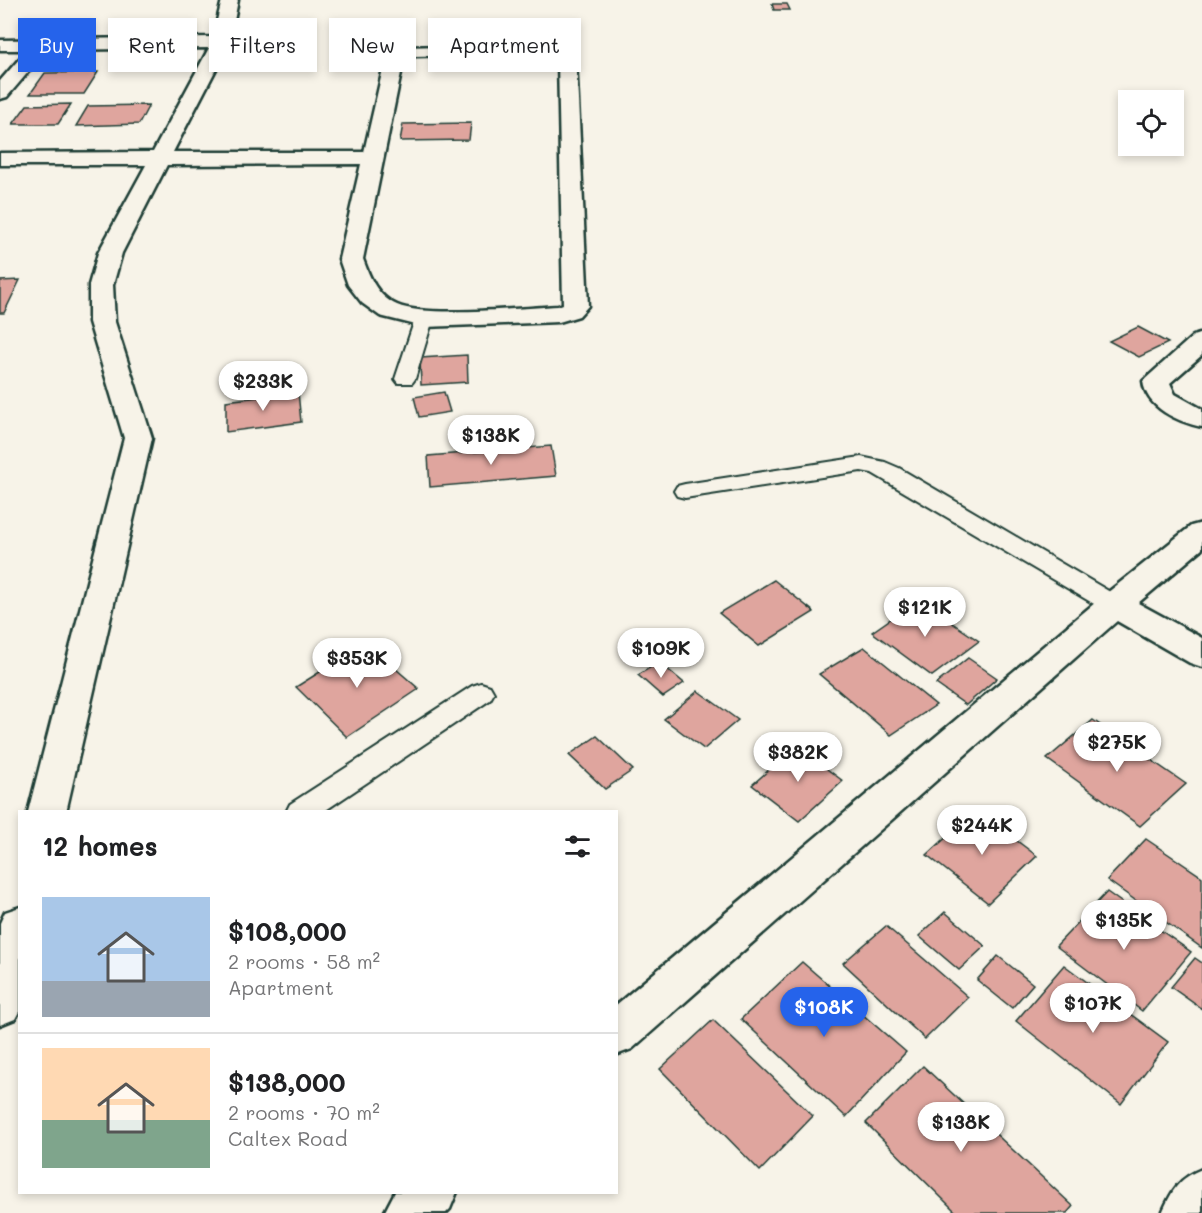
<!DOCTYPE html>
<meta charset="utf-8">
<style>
:root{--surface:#fff;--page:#f2f2f2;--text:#202124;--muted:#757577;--line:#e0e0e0;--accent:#2563eb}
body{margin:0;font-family:Mali,sans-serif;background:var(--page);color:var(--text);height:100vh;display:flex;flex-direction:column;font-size:22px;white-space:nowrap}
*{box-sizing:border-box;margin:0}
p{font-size:20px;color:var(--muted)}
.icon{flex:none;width:33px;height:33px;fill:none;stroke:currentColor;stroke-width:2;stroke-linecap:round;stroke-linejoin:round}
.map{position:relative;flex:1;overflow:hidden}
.panel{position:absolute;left:18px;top:810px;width:600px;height:384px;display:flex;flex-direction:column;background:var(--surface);border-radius:0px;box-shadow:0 3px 9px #0003}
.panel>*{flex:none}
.guide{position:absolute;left:18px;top:18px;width:600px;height:54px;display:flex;gap:12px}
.buttons{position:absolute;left:1118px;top:90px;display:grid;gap:12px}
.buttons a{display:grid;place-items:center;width:66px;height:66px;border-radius:0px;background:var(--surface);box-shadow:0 3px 9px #0003;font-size:30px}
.price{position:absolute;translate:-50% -51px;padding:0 14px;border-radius:21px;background:#fff;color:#222;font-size:20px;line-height:39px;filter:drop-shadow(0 2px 3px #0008)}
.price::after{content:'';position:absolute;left:50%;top:36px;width:18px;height:14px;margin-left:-9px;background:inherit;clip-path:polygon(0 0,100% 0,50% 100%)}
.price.active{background:var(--accent);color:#fff}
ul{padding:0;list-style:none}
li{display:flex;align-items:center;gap:18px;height:150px;padding:0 24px}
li+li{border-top:2px solid var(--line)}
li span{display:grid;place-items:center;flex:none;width:168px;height:120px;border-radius:0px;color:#555}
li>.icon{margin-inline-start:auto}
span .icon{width:72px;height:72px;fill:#fffc;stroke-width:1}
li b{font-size:26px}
h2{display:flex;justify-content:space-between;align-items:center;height:72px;padding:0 24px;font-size:26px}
.tag{padding:0 21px;border-radius:0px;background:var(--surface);box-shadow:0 3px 9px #0003;font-size:21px;line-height:54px}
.tag.active{background:var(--accent);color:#fff}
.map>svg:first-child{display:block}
.building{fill:#dfa59e;stroke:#1f3d34;stroke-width:1.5}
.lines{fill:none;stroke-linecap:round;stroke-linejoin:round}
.lane-casing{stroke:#1f3d34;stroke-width:4}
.street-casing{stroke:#1f3d34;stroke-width:5}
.secondary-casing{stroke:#1f3d34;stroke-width:5}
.lane{fill:#f7f3e8;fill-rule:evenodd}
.street{fill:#f7f3e8;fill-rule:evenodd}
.secondary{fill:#f7f3e8;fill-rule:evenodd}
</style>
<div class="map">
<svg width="1202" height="1213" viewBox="0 0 1202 1213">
<rect width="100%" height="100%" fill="#f7f3e8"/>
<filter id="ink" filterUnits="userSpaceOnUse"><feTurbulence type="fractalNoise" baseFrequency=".0167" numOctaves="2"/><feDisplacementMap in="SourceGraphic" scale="12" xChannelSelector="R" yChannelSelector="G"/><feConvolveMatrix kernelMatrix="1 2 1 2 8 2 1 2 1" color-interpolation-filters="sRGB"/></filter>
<g filter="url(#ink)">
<g class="building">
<path d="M772,4H787L790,10H774Z"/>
<path d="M98,72L84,94H30L45,73Z"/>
<path d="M71,104L58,124H13L27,105Z"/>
<path d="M149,105L139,124L76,126L88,106Z"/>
<path d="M471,123L469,140L400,141L403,124Z"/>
<path d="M20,280L4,313H0V281Z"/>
<path d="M1138,327L1168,343L1139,357L1109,341Z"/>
<path d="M467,355L468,382L421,385L420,358Z"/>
<path d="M298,392L301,422L226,432V401Z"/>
<path d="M444,392L450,412L419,417L414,397Z"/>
<path d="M551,446L556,476L430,487L428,456Z"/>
<path d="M774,580L814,612L759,646L719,613Z"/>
<path d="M918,600L979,641L932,676L872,632Z"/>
<path d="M366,643L419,689L347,737L296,687Z"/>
<path d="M864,647L936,705L891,735L819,674Z"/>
<path d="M968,658L997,678L966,705L936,684Z"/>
<path d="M659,662L684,683L663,697L638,675Z"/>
<path d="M698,691L738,720L704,749L664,719Z"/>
<path d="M1093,720L1186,784L1140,826L1047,759Z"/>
<path d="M597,736L633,770L605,789L569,755Z"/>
<path d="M796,746L843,781L799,821L752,785Z"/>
<path d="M976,810L1037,856L988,903L927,855Z"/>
<path d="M1146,839L1202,877V948L1107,880Z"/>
<path d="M1107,892L1191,952L1142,1011L1056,946Z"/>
<path d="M945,912L985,946L959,970L919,936Z"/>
<path d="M886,926L968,997L925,1039L843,963Z"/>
<path d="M998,956L1033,984L1012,1008L977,980Z"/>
<path d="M1195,958L1202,963V1009L1171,987Z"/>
<path d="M802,962L906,1052L846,1117L741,1019Z"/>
<path d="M1064,965L1168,1042L1121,1104L1016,1021Z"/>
<path d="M713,1020L813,1116L760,1171L660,1069Z"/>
<path d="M923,1066L1073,1206L1067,1213H957L866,1123Z"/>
</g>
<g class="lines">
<g class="lane-casing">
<g id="lane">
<path d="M424,313L431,315L433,319L415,379L412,383H398L395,379L415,319L417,315Z"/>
<path d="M861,457L885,462L899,468L1122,599L1126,605L1122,611L1114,613L1106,611L872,473L861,471L685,498L677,496L674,491L677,486L685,484Z"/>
<path d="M481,683L490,686L494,693L490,700L323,812H286L290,804L472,686Z"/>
</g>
</g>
<g class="street-casing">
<g id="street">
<path d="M222,0H238L230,42L173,152H364L385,60L405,47L549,43L566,48L576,58L588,306L579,316L559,322L424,327L380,316L362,303L348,285L339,259L361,164L167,165L122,253L113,285L115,322L152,438L66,812H28L124,438L89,322V285L98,253L146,165H0V153L153,152L209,48L47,50L7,97L0,99V81L27,50H0V40L213,37ZM547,53L558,60L563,304L558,306C523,308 426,318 397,305C377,296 370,278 363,259L403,63L415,56Z"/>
<path d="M1202,333V355L1170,383L1175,394L1202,409V427C1178,422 1146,408 1143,381L1193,336Z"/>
<path d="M1202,523V549L1138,603L1202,638V667L1190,663L1117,621L632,1049L616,1055V1005L1102,597L1191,526Z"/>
<path d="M20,907V1010L15,1019L0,1025V923L5,912Z"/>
<path d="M395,1192H457L450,1209L446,1213H384Z"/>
</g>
</g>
<g class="secondary-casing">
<path id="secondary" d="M1202,1169V1213H1162C1172,1190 1179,1178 1202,1169Z"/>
</g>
<use href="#lane" class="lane"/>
<use href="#street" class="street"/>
<use href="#secondary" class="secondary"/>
</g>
</g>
</svg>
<div class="buttons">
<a><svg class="icon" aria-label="locate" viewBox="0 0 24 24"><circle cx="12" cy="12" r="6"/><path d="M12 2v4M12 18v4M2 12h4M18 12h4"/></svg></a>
</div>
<b class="price" style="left:263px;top:412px">$233K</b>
<b class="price" style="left:491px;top:466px">$138K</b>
<b class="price" style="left:925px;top:638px">$121K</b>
<b class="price" style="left:661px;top:679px">$109K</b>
<b class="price" style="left:357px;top:689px">$353K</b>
<b class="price" style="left:1117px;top:773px">$275K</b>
<b class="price" style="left:798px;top:783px">$382K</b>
<b class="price" style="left:982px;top:856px">$244K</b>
<b class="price" style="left:1124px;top:951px">$135K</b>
<b class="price" style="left:1093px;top:1034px">$107K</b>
<b class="price active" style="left:824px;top:1038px">$108K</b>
<b class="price" style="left:961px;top:1153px">$138K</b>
<div class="guide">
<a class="tag active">Buy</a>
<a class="tag">Rent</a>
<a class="tag">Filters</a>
<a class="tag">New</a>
<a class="tag">Apartment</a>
</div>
<section class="panel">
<h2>12 homes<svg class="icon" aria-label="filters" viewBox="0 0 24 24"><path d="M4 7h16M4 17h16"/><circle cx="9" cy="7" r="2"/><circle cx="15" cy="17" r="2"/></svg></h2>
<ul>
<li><span style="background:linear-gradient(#a9c7e8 70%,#9aa5b1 0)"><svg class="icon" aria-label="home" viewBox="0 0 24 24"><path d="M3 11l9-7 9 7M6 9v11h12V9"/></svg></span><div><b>$108,000</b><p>2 rooms · 58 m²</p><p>Apartment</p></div></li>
<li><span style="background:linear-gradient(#ffd9b3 60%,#7fa58c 0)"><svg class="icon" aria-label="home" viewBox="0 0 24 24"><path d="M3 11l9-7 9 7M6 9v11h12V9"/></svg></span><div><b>$138,000</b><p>2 rooms · 70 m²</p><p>Caltex Road</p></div></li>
</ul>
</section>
</div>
